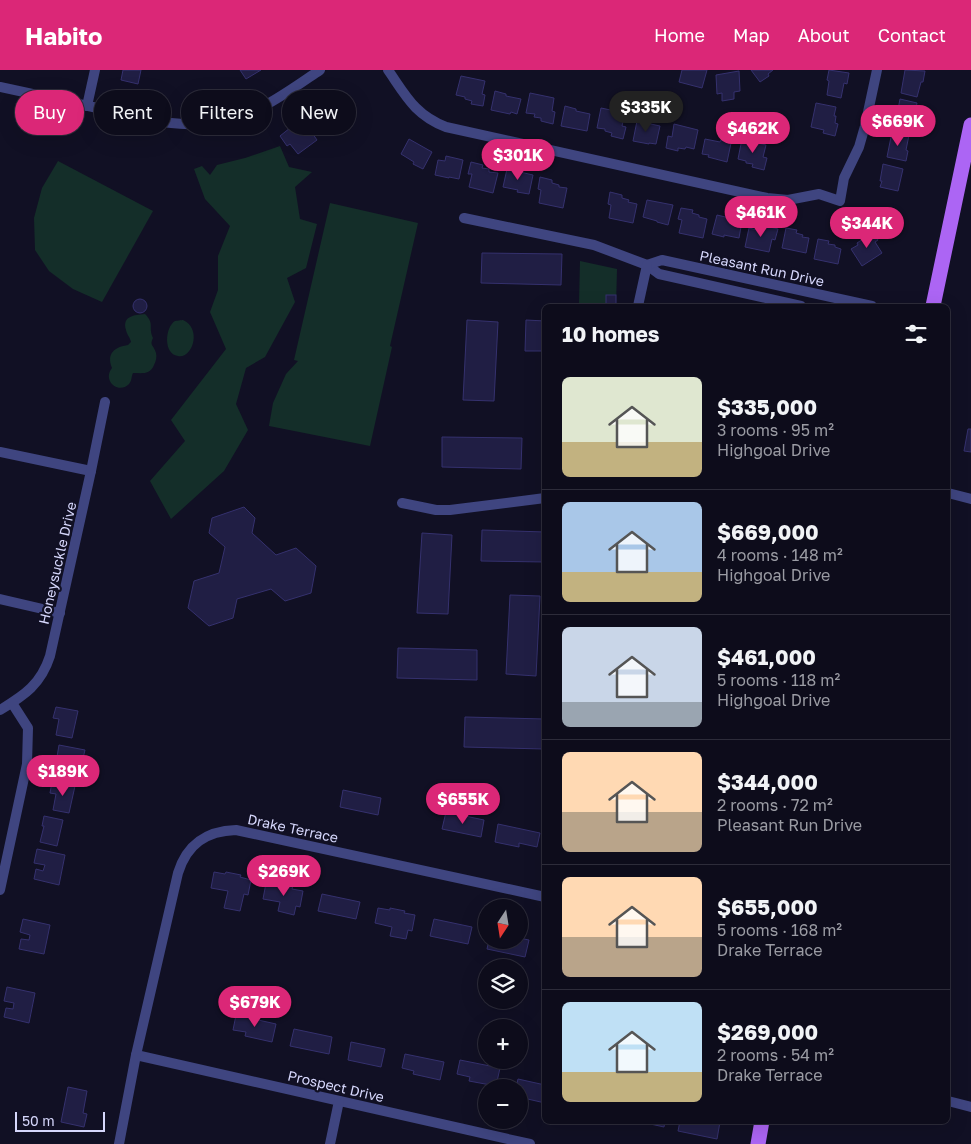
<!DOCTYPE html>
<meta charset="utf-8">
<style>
:root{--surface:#0d0c1b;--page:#161524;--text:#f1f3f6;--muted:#9a9ba3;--line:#2d2c3a;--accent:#db2777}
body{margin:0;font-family:"Golos Text",sans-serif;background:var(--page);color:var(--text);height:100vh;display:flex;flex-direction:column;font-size:19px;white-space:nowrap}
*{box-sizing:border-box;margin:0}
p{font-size:16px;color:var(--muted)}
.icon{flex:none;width:28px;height:28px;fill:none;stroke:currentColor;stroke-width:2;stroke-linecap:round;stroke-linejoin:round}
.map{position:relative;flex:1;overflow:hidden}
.details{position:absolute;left:542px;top:234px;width:408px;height:820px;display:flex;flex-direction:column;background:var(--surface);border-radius:8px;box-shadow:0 5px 20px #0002,0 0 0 1px var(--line)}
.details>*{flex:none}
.hud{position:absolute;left:15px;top:20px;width:452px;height:45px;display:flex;gap:10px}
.needle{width:32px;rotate:192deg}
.fabs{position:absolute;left:478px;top:829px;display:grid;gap:10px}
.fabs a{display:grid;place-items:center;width:50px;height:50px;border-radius:50%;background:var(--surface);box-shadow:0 5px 20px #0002,0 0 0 1px var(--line);font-size:25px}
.scale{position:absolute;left:15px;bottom:12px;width:90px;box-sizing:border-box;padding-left:5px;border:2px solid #d6d7fc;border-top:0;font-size:14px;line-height:18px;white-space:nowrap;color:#d6d7fc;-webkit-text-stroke:4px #111024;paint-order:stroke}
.price{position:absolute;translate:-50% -42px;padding:0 11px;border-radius:18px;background:var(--accent);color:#fff;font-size:16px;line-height:32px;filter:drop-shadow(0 1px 2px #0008)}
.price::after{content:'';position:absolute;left:50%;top:30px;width:15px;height:11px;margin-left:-8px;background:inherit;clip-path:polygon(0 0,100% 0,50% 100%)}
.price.on{background:#222;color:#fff}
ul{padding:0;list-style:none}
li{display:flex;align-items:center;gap:15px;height:125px;padding:0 20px}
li+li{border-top:1px solid var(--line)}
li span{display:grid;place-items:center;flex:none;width:140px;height:100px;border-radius:8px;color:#555}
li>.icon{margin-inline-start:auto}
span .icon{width:60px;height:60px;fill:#fffc;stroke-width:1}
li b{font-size:21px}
h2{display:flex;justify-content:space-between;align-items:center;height:60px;padding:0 20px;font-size:21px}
.pill{padding:0 18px;border-radius:22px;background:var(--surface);box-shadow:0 5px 20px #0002,0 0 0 1px var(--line);font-size:18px;line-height:45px}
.pill.on{background:var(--accent);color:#fff}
header{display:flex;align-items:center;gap:30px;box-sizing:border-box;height:70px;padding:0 25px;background:var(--accent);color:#fff}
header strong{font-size:24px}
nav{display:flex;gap:28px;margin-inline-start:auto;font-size:18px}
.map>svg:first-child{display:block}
.green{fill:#142e29}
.building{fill:#201e44;stroke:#35316e}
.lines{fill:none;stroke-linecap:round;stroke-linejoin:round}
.street{stroke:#3f4580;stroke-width:10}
.primary{stroke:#ac65f4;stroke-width:15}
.labels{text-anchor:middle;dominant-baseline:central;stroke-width:4.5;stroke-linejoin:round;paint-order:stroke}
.street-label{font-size:14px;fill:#d6d7fc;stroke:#111024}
</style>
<header>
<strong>Habito</strong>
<nav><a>Home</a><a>Map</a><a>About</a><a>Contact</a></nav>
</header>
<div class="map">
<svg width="971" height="1074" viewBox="0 0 971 1074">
<rect width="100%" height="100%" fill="#111024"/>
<g class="green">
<path d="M280,76L289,97L312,102L295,117L300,149L317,154L306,198L287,208L295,232L265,287L246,298L236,334L248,360L224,401L171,449L150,411L185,371L171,350L226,279L210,242L218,220V186L230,156L205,129L194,99L202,96L210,105L217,95L245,88Z"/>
<path d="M58,91L153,141L102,232L73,219L49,201L35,180L34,148L42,118Z"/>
<path d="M330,133L418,153L390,276L392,277L370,376L269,356L273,333L286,304L298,291L294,290Z"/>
<path d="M580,191L617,199L616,236L579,235Z"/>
<path d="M145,244C155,254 148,257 153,268C149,276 154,275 156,283C157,287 156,291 154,295C150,305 142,303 133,303C131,307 132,311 129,314C118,325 102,310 112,298C106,283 115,277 128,275L131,272C130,267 127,265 126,260C122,246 134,245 145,244Z"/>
<path d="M183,250C202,258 193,289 178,286C163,284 165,257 175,251C176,251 182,250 183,250Z"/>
</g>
<g class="building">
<path d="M123,0H141L138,14L121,10Z"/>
<path d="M240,0H261L246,9Z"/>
<path d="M682,0H707L702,18L679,12Z"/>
<path d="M751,0H773L768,4L769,6L760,12Z"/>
<path d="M829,0L849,3L847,14L844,13L841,28L827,25L829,11L827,10Z"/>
<path d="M905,0L925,1L923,12H921L917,27L901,23Z"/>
<path d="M739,1L740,21L734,22V29L722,31V23L717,24L716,5Z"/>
<path d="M461,6L485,11L482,24L485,25L483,36L471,34L472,31L465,29V27L456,25Z"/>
<path d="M495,21L506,24V26L521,29L517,44L511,42L510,44L491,40Z"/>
<path d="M530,23L554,28L552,41L555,42L553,54L541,51V48L534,47L535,44L526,43Z"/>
<path d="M900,29L917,33L914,47L916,48L914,59L895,55Z"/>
<path d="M816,33L836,37L834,46H836L835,53L838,54L835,66L823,63L824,60L811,57Z"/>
<path d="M565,36L576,39V41L590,44L587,61L561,56Z"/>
<path d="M601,38L625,43L622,56L626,57L623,69L611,66L612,63L605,61V59L597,58Z"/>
<path d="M637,51L660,56L656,74L649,73V74L633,71Z"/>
<path d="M306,54L317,70L298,84L290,74L287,76L280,66L290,58L292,61L298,57L299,59Z"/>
<path d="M674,54L698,60L694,79L686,77L685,79L678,78V81L666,78L668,66L672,67Z"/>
<path d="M892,62L909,65L906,80L908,81L906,91L887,87Z"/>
<path d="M409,69L432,82L423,99L413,94L414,92L401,84Z"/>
<path d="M705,69L720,72L721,70L731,73L727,92L708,87L709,85L702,84Z"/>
<path d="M742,69L766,75L763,87L767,88L764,100L752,97L753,94L746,93V91L738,89Z"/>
<path d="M446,86L463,90L459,109L449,107V108L435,105L438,90L445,91Z"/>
<path d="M471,92L483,95L482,98L489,99V102L498,103L493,123L469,117L472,104H468Z"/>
<path d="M883,94L903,99L898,121L880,117L882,111H880Z"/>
<path d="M507,99L533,105L529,124L517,122L518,120L503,117Z"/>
<path d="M540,107L552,110V113L559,115V117L567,118L563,138L539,133L541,120L538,119Z"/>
<path d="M610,122L622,125V128L629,130L628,132L637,134L633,153L609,148L611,135L608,134Z"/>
<path d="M647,130L673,135L668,155L657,152V151L643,147Z"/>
<path d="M681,138L693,140L692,143L699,145V147L707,149L703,168L679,163L682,150L678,149Z"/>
<path d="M717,145L742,151L739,168L724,165V167L712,164Z"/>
<path d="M766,156L778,159L775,170L772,169L769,182L745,177L749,158L757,160L758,157L765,159Z"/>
<path d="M786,158L797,160L796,163L803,165L802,167L809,168L806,183L782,178Z"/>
<path d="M872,160L878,170L875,172L882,183L862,196L851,179L858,175L857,173L863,169L861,166Z"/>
<path d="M818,169L829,171L828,174L835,175V177L841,179L838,194L814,189Z"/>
<path d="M482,183L562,184L561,215L481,213Z"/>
<rect x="606" y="225" width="10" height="11"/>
<circle cx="140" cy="236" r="7"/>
<path d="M467,250L498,252L494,331L463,330Z"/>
<path d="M526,250L545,251V281H525Z"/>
<path d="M968,359H971V382L964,381Z"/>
<path d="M442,367L522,368L521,399L442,397Z"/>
<path d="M244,437L255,448L252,463L276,485L296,478L316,496L311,523L285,531L271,519L237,529L233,548L209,556L188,538L194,511L219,503L225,477L209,463L212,448Z"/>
<path d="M482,460L545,462V492L481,491Z"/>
<path d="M422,463L452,465L448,544L417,543Z"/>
<path d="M510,525L540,526L536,606L506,604Z"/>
<path d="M398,578L477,580V610L397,608Z"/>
<path d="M56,637L78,641L72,668L56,665L59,649L53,648Z"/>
<path d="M465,647L545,649L544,679L464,677Z"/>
<path d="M59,675L85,680L78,709L61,705L64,688L57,687Z"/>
<path d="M52,712L75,716L69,743L53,740L56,724L50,723Z"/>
<path d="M343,720L381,728L378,745L340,737Z"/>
<path d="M446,742L484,750L481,767L442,759Z"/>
<path d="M44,746L63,750L57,776L40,772L44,756H42Z"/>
<path d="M498,754L540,763L537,777L519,773V777L495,772Z"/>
<path d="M37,779L65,785L59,815L34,809L36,799L43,801L45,795L34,793Z"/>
<path d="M214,802L225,804L226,802L241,805L240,807L251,810L248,825L244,824L240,841L224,838L228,821L211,818Z"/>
<path d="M266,813L278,815V813L293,816L292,819L303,821L300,837L296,836L294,845L278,841L280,832L263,829Z"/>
<path d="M322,824L360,832L356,849L318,841Z"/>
<path d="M378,838L390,840V838L405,841L404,843L415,845L412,861L408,860L406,869L390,866L392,857L375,853Z"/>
<path d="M23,849L50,855L44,884L19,879L21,869L29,870L30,865L20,862Z"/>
<path d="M434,849L472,857L468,874L430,866Z"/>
<path d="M519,868L529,870L525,887L487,879L489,870H519Z"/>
<path d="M7,917L35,923L29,953L4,947L6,938L13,939L14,933L4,931Z"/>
<path d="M236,945L276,954L272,972L245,966L246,962L233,960Z"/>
<path d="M294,959L332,967L329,984L290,976Z"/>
<path d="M351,972L385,979L381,997L348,990Z"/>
<path d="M405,984L444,992L440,1010L413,1004L414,1001L402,998Z"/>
<path d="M460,990L500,998L496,1016L469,1011L470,1007L457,1004Z"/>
<path d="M518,1009L545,1015V1033L519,1027V1018H516Z"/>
<path d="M68,1017L87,1021L83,1043L87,1044L84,1057L61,1052Z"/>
<path d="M637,1051H665L664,1057Z"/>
<path d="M680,1051L720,1052L717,1069L678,1061Z"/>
</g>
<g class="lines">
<g class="street">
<path d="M388,0C406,26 415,45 446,57L767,128L788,130L819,124L840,131L844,108L859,77L865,56L877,0"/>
<path d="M0,17L162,52C178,54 193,55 209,54C251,50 286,23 320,0"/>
<path d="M87,36L95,0"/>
<path d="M464,148L594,175L647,195L659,204L801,236"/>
<path d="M647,195L662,190L872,236"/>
<path d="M638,236L647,195"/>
<path d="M0,382L91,401"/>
<path d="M948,423L971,429"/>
<path d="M402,433L436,440H450L545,428"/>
<path d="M0,529L60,543"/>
<path d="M0,640C25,625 41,614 50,586L91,401L105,332"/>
<path d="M0,820L27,694L28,658L12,633"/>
<path d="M136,985L530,1074"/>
<path d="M948,1031L971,1037"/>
<path d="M119,1074L136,985L178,803C187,774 206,761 236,760L545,827"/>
<path d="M330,1074L339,1031"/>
</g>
<g class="primary">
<path d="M933,236L971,55"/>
<path d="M758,1074L762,1051"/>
</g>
</g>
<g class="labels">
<g class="street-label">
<text transform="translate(762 198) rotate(12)">Pleasant Run Drive</text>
<text transform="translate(57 493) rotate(-77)">Honeysuckle Drive</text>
<text transform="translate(293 758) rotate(12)">Drake Terrace</text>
<text transform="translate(336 1016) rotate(13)">Prospect Drive</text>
</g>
</g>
</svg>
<div class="fabs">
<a><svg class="needle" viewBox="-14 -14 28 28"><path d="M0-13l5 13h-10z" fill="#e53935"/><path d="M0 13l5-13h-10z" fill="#9a9ba3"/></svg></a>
<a><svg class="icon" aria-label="layers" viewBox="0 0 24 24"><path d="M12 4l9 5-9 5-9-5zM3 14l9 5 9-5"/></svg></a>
<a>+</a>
<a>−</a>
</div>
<div class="scale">50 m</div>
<b class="price on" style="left:646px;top:63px">$335K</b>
<b class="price" style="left:898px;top:77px">$669K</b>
<b class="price" style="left:753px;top:84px">$462K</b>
<b class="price" style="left:518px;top:111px">$301K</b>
<b class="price" style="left:761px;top:168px">$461K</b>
<b class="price" style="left:867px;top:179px">$344K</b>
<b class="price" style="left:63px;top:727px">$189K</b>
<b class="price" style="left:463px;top:755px">$655K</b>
<b class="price" style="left:284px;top:827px">$269K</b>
<b class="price" style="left:255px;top:958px">$679K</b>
<div class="hud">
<a class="pill on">Buy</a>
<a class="pill">Rent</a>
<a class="pill">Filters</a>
<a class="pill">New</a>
</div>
<section class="details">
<h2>10 homes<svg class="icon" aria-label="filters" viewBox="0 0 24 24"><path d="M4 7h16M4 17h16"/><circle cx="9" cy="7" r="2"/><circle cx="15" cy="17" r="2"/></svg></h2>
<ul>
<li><span style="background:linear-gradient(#dfe7d0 65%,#c2b280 0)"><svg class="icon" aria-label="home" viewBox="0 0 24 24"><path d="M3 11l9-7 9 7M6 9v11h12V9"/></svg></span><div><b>$335,000</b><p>3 rooms · 95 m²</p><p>Highgoal Drive</p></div></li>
<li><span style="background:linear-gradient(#a9c7e8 70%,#c2b280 0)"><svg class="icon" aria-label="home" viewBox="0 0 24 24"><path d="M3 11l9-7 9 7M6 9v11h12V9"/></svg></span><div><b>$669,000</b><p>4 rooms · 148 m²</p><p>Highgoal Drive</p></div></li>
<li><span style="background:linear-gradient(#c9d6e8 75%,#9aa5b1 0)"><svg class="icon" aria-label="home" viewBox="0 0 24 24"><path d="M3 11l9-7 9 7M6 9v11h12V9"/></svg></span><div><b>$461,000</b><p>5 rooms · 118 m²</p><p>Highgoal Drive</p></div></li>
<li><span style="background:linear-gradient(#ffd9b3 60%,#b9a48a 0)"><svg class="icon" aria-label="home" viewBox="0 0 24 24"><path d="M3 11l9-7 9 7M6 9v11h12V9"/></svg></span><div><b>$344,000</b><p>2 rooms · 72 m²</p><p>Pleasant Run Drive</p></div></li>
<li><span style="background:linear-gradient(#ffd9b3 60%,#b9a48a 0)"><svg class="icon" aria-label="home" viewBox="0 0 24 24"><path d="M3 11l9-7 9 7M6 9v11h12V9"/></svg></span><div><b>$655,000</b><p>5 rooms · 168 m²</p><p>Drake Terrace</p></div></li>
<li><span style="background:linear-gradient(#bfe0f5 70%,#c2b280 0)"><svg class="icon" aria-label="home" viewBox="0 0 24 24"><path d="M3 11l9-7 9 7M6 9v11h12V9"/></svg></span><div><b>$269,000</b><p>2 rooms · 54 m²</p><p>Drake Terrace</p></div></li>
</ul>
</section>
</div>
